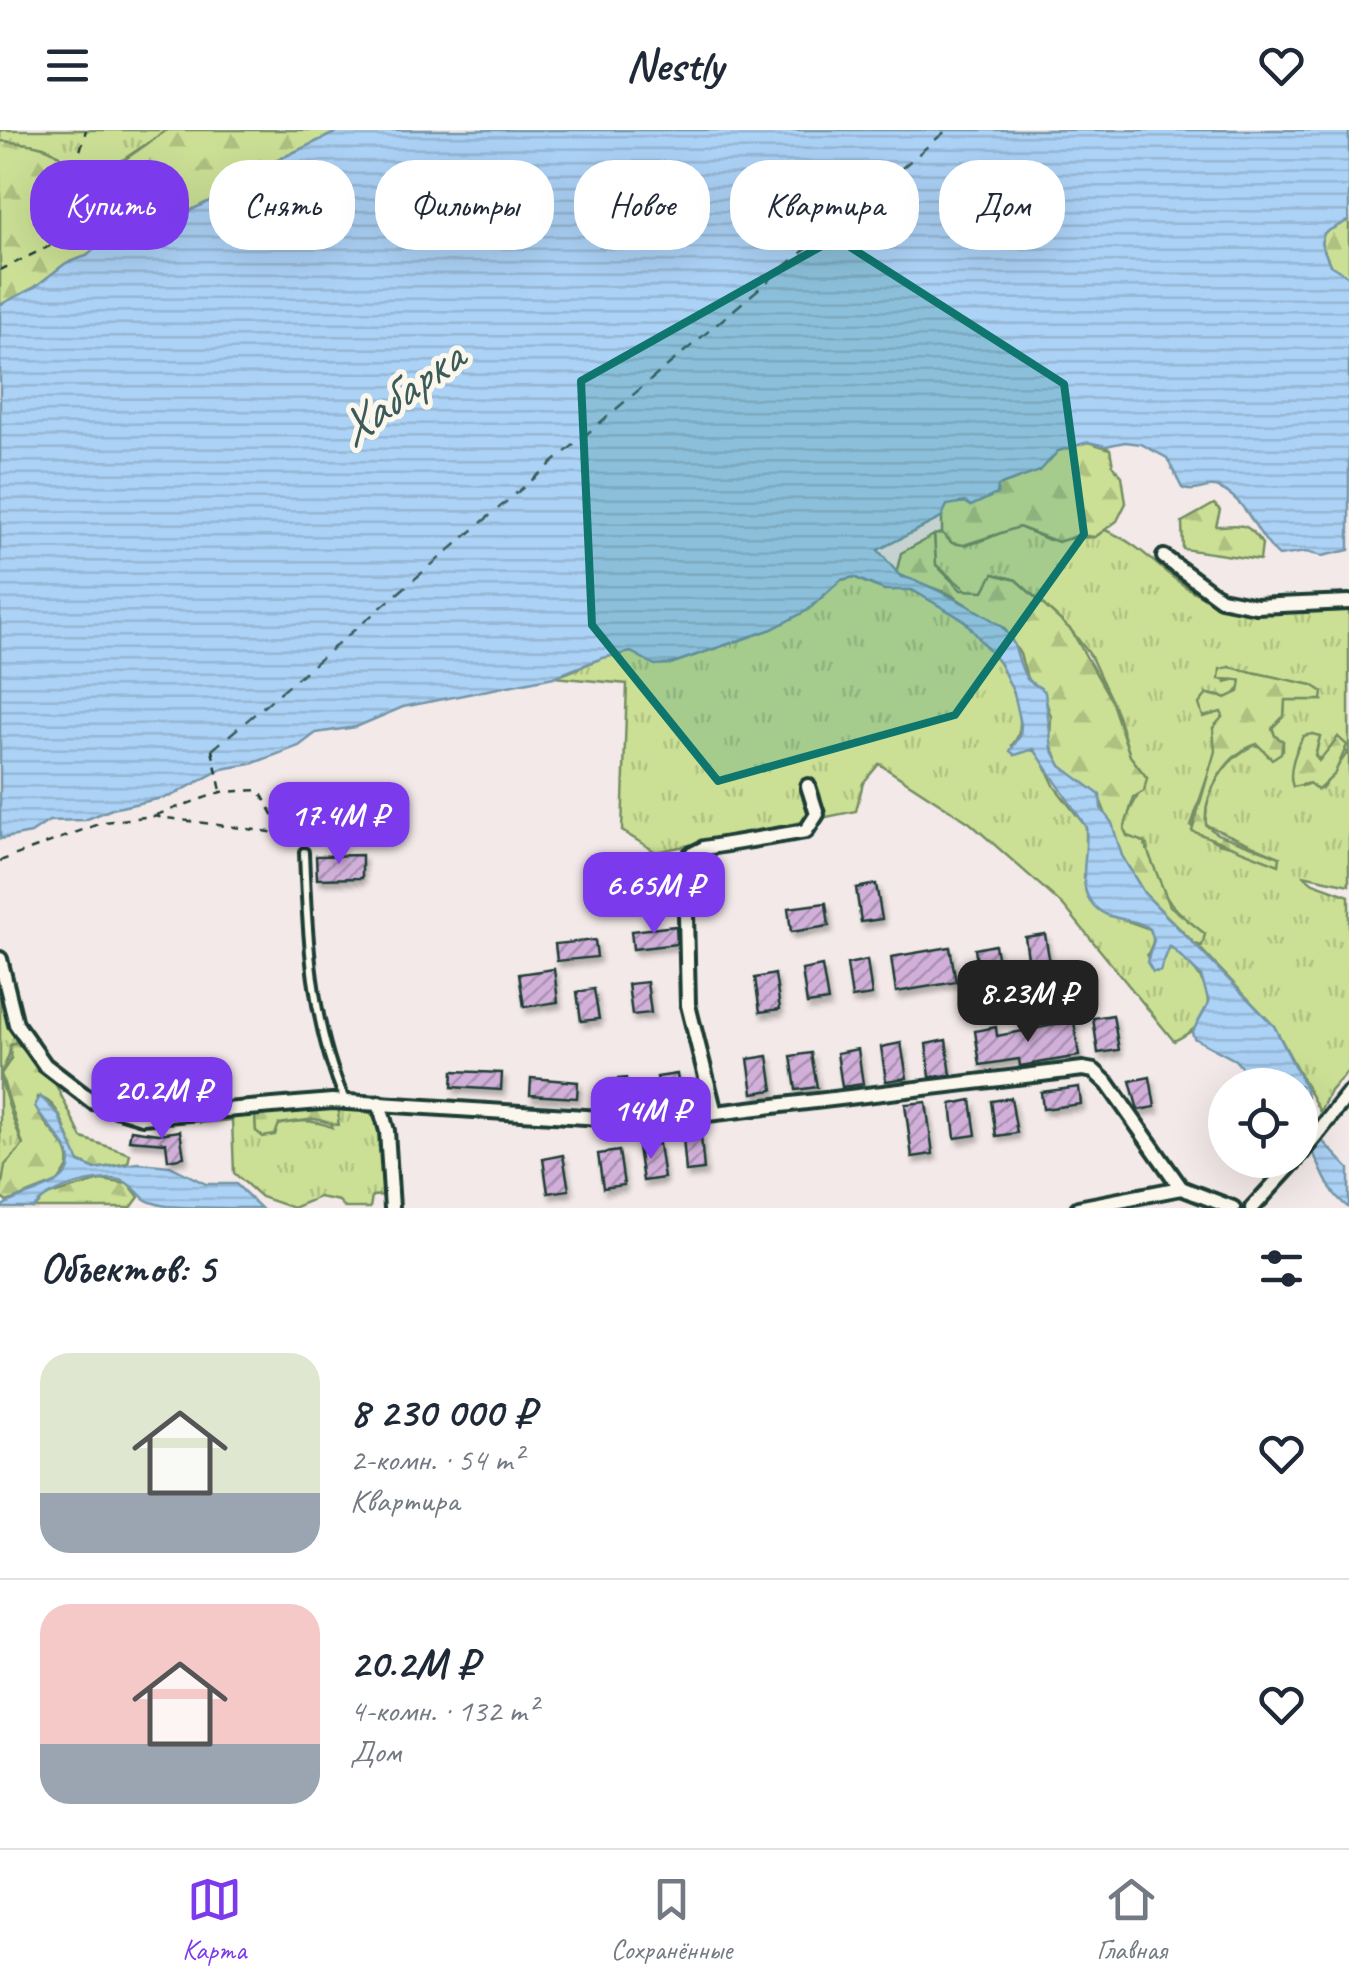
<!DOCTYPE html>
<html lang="ru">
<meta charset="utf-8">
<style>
:root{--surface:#fff;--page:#f6f6f7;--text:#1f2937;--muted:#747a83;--line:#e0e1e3;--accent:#7c3aed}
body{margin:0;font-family:Caveat,sans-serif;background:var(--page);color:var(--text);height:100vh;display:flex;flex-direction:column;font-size:38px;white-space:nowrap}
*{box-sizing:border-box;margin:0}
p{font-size:32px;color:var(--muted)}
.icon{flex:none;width:55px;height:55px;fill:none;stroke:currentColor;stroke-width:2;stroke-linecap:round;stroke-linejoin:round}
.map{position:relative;height:1078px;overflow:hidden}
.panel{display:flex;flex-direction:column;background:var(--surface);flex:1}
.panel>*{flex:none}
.top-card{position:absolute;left:30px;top:30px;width:1290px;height:90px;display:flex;gap:20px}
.fabs{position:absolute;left:1208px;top:938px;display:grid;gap:20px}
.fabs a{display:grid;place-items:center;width:110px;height:110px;border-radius:50%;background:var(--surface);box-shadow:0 10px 40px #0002;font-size:50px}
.price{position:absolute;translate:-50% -85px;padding:0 22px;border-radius:20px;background:var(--accent);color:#fff;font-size:32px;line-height:65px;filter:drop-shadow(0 2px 5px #0008)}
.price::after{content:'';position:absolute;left:50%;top:60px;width:30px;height:22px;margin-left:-15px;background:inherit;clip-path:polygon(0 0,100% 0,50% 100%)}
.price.selected{background:#222;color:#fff}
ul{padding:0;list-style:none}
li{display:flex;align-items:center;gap:30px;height:250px;padding:0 40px}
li+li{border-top:2px solid var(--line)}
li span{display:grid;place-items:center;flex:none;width:280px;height:200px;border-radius:30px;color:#555}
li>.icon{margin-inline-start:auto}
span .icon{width:120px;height:120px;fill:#fffc;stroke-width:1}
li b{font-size:42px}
h2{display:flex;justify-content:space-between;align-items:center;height:120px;padding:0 40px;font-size:42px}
.chip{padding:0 35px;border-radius:40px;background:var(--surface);box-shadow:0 10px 40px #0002;font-size:35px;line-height:90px}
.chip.selected{background:var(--accent);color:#fff}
header{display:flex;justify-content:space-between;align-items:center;height:130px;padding:0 40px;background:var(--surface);font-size:45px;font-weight:800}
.tabs{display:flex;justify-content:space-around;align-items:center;height:140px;border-top:2px solid var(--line);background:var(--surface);font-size:28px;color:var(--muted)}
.tabs a{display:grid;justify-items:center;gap:5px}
.tabs .selected{color:var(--accent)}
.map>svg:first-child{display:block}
.grass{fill:url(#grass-tufts);stroke:#758e64;stroke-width:2.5;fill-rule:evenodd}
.forest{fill:url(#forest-firs);stroke:#758e64;stroke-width:2.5}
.water{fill:url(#water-rules);stroke:#7496a8;stroke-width:2.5}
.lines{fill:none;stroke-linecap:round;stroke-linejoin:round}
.ferry{stroke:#3b5b5b;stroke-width:2.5;stroke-dasharray:12 10;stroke-linecap:butt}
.building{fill:url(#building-hatch);stroke:#1f3d34;stroke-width:2.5;filter:url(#shadow)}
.service-casing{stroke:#1f3d34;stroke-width:14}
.minor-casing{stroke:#1f3d34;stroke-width:20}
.path{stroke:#1f3d34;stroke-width:2.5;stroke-dasharray:8 8;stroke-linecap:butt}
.service{stroke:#fbf7ec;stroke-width:6}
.minor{stroke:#fbf7ec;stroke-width:12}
.marked{fill:#0f766e;fill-opacity:0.2;stroke:#0f766e;stroke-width:8;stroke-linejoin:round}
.labels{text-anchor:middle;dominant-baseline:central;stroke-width:10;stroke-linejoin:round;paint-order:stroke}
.water-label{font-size:50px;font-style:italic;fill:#3b5b5b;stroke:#fbf7ec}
</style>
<header><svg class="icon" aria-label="menu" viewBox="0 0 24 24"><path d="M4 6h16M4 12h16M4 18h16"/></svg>Nestly<svg class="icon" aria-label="heart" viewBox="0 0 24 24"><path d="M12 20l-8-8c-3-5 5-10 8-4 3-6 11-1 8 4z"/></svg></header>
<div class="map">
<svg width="1349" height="1078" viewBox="0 0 1349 1078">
<defs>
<pattern id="grass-tufts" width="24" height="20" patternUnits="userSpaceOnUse" patternTransform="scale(2.5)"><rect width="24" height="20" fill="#cbe095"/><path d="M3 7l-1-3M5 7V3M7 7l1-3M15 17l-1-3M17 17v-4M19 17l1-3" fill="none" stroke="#aec181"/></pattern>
<pattern id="forest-firs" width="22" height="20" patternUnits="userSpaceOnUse" patternTransform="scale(2.5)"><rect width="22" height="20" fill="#cbe095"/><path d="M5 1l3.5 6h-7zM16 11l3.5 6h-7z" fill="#aec181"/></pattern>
<pattern id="water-rules" width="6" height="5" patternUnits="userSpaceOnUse" patternTransform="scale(2.5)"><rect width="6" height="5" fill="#acd2f6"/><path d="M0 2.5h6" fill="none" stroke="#94b5d4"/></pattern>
<pattern id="building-hatch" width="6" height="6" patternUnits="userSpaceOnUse" patternTransform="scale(2.5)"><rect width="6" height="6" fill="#d1afd9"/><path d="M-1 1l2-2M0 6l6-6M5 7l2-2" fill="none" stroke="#a990b1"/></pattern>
<filter id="shadow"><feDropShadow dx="3" dy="5.5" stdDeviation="2.5" flood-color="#0004"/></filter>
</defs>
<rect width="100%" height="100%" fill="#f3e9e8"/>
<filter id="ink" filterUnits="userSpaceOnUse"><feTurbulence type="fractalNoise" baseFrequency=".01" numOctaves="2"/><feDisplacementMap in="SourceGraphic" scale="20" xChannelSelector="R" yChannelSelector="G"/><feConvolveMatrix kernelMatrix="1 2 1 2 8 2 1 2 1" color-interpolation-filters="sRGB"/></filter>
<g filter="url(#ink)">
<g class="grass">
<path d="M0,0H167L118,33L106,57L95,66L81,65C59,13 53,17 0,11Z"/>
<path d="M1019,397L1049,410L1095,407L1105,400C1145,416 1158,441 1194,462C1238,488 1300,475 1349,474V755L1303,745L1313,753L1349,766V940L1330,961L1320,982L1274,896L1199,817L1205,804C1172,779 1153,759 1147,715L1127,706L1123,694L1147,648L1130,626L1117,583L1090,525L1071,500L1016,450L994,444L984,461L970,463L936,435L934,405L942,403C963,430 994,401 1019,397ZM1229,537L1312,555L1322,570H1285L1284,586L1272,597L1275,606L1283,611V620L1268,626L1265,618L1254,615C1225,628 1203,663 1206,695L1279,727L1218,713L1191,696L1216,621L1213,598L1224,586L1207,564L1231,568L1244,553L1237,549L1225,552ZM1312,604L1320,606L1315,629L1324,627L1338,607L1347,623L1322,659L1310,653L1302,656L1291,649L1297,617Z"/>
<path d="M854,447C865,453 877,459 891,460C899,460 905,457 914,461C930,468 954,482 967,493C991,512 1039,588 1012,615L1015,625L1028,619L1039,623L1055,657L1086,697V762L1102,782L1150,799L1154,810L1147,826L1153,842L1160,841L1169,816C1208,845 1230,885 1174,911L1064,776L970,693L879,634L863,653L856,681L656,722L622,701L627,554L554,547C580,541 605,521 632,522C647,523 649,535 670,534L772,499L841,450Z"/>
<path d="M0,846L16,912L10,915C11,929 3,933 1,946C1,956 18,1004 23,1015L0,1053Z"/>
<path d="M326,975H361L381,993L386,1065L372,1066L370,1078H345L339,1071L319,1067L293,1078L261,1067L234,1043L232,990L200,993L197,988L260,978L255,986L256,1001C285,993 303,986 332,997Z"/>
</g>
<g class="forest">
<path d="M167,0H341L267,35L236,58L177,87L108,106L87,126L66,133L35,157L0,175V11C53,17 59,13 81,65L95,66L106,57L107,42Z"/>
<path d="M1349,90V147L1331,137L1321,113L1324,103Z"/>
<path d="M1088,312L1110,319L1113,336L1122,346L1126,373L1117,391L1095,407L1079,405L1058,412L1019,397L964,415L952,413L942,403V382L947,375C968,368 986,379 998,356L1039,341L1058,321Z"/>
<path d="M1214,374L1220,380L1216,396C1240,396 1246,389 1262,414L1260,430L1183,419L1182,392Z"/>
<path d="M934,405L936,435L961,460L984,461L993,444L1016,450L1071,500L1111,570L1130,626L1147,648L1144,661L1134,667L1124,699L1127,706L1144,712L1170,776L1205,804L1202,816L1195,814L1144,763L1122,726L1101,672L1061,636L1050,613L1051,587L1045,568L1027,548L1020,524L1004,498L949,464L896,444L901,423Z"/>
<path d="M1229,537L1312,555L1323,562L1322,570H1285L1284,586L1272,598L1275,606L1283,611L1281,623L1272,629L1257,614C1226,624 1203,663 1206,695L1217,704L1280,727L1279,735L1192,701L1215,621L1213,598L1223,586L1221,582L1203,587L1199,574L1207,564L1226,568L1239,562L1241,550L1219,549L1220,539Z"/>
<path d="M1312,604L1320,606L1315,625L1319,631L1338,607L1347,615L1334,645L1318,660L1309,653L1293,657C1287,641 1296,621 1303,606Z"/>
<path d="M16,912L53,949L82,1008L130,1024L128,1033L95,1039L76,1030C68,1010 62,970 37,967C32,995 73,1008 68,1037L58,1052L7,1072L0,1067L5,1035L23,1015L1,944L11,929L10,916Z"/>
<path d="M323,974L339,980L338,995L315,989L279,994L275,1005L263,1007L256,1001L255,986L260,978Z"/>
<path d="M101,1050L129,1054L139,1067L131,1078H34L46,1066Z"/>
</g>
<g class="water">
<path d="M341,0H1349V90L1324,103L1321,113L1330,135L1349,147V420L1322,426L1306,422L1279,426C1257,408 1249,372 1221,359C1206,352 1197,365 1182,358L1167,328L1141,314L1125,312L1106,316L1088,312L1058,321L1040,341L998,356L997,364L971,376L965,372L947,375L941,388L878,420L901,447C918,448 991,486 1004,499C1018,513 1017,534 1027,549C1032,555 1040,555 1045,562L1052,619L1061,636L1100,665L1101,678L1112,693L1122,726L1144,763L1274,896L1306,959L1311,999L1349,1039V1078C1318,1054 1324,1029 1300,1006V955H1251V948L1235,930L1194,908L1192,903L1209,872L1201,846L1170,816L1160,841L1153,842L1147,832L1154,810L1150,799C1138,789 1120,791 1105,784C1070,765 1090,727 1086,697L1034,619L1015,625L1010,621L1020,606L1021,594L1014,563L1000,534L965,491L912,460H884L854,447L841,450L808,480L772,499L670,534L655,535L631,522L602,528L554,547L403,577L356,597L316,603L299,616L251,634L222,639L171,666L112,679L85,690L49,691L31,703L0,709V175L35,157L66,133L87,126L108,106L177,87L236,58L267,35Z"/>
<path d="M40,966L58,984L79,1032L95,1039L138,1033L170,1036L206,1054H236L261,1078C230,1078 197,1078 166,1076C135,1070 146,1065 127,1053C108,1041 46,1059 34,1078H0C14,1063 82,1059 68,1023C61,1005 44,993 35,976Z"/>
</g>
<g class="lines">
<path class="ferry" d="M212,620L947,0"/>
</g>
<g class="building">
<path d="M362,725V748L317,749L316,726Z"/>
<path d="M660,749L662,767L632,771L630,753Z"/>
<path d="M876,754L882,789L861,792L856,758Z"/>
<path d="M826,773L829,796L791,802L788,778Z"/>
<path d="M676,796L677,814L633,819L631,801Z"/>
<path d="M1045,804L1051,839L1030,842L1025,807Z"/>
<path d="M595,810L597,827L557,831L555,814Z"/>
<path d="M995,815L1001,850L980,853L975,819Z"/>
<path d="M950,817L956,852L896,862L891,827Z"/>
<path d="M867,830L872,865L852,868L847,834Z"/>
<path d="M822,836L828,871L807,874L802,840Z"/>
<path d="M554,839L558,872L524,877L519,844Z"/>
<path d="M775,844L780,879L760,882L755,848Z"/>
<path d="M647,852L651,883L632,885L628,854Z"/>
<path d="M594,859L599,889L581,891L577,862Z"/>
<path d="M1113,885L1119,920L1098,923L1093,888Z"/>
<path d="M1074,891L1079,926L1020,936L1019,929L980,935L975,901L996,897L997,906Z"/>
<path d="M946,910L951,945L930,947L926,914Z"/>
<path d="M901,913L907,948L886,951L881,917Z"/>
<path d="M858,919L863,954L842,957L837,923Z"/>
<path d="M811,923L817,957L796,960L791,926Z"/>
<path d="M768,926L773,960L753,963L748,929Z"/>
<path d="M453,941L502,943L501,960L452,957Z"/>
<path d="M677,944L682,977L662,979L657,947Z"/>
<path d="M1150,947L1155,977L1138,980L1130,951Z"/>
<path d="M531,948L578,952L577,968L530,965Z"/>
<path d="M626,948L630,980L611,979L607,950Z"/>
<path d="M1079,957L1081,974L1043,979L1041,962Z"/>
<path d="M1011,968L1017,1003L996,1006L991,971Z"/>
<path d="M971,970L976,1005L955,1008L951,974Z"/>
<path d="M926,972L933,1024L912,1027L905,974Z"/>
<path d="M131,1000L158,1004L180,1001L184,1027L168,1030L166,1013L129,1010Z"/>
<path d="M701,1006L704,1040L686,1042L683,1007Z"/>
<path d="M659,1014L664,1048L643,1051L638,1017Z"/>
<path d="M619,1021L624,1055L603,1058L598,1024Z"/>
<path d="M563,1025L569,1060L548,1063L543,1029Z"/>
</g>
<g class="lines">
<g class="service-casing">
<path id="service" d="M304,722C307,805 311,893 345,970"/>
</g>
<g class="minor-casing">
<g id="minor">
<path d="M1164,427L1221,469L1256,476L1349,472"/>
<path d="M0,829L16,894L45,935L93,972L142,987L332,971L649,991L1083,939L1094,941L1108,954L1181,1058"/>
<path d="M379,973L387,1001L392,1078"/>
<path d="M715,983L688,875L685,738L690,725L704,718L806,701L817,684L808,656"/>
<path d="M1300,1025L1349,963"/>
<path d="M1078,1078L1181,1058L1233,1078"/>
<path d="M1252,1078L1296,1030"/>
</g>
</g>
<g class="path">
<path d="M0,140L56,113L66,50L74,42L86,0"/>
<path d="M212,620L221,661"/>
<path d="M156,685L221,662L259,660L284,703"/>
<path d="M0,731L104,692L152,686L285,704L296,714"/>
</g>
<use href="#service" class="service"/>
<use href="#minor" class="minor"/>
</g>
</g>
<path class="marked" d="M836,108L1064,254L1084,404L955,585L718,651L592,495L581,251Z"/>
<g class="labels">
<g class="water-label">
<text transform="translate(400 263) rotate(-36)">Хабарка</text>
</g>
</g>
</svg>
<div class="fabs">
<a><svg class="icon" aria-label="locate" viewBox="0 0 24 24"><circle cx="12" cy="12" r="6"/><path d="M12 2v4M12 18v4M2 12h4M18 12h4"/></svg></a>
</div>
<b class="price" style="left:339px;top:737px">17.4M ₽</b>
<b class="price" style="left:654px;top:807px">6.65M ₽</b>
<b class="price selected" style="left:1028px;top:915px">8.23M ₽</b>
<b class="price" style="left:162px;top:1012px">20.2M ₽</b>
<b class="price" style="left:651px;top:1032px">14M ₽</b>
<div class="top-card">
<a class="chip selected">Купить</a>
<a class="chip">Снять</a>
<a class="chip">Фильтры</a>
<a class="chip">Новое</a>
<a class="chip">Квартира</a>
<a class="chip">Дом</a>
</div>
</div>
<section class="panel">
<h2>Объектов: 5<svg class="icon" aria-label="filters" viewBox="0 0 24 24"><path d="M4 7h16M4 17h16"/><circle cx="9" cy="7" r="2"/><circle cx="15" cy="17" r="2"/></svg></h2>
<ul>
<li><span style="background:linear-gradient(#dfe7d0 70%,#9aa5b1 0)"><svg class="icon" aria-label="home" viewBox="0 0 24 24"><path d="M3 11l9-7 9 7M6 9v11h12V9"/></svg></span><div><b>8 230 000 ₽</b><p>2-комн. · 54 m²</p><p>Квартира</p></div><svg class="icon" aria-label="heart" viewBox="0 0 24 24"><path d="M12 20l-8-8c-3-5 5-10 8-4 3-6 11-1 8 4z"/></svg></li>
<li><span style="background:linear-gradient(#f6c9c9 70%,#9aa5b1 0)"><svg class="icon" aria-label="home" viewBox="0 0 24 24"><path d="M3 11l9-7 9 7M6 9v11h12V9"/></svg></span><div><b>20.2M ₽</b><p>4-комн. · 132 m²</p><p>Дом</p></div><svg class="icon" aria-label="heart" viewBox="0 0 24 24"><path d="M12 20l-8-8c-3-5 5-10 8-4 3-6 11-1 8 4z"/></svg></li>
</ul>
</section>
<nav class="tabs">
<a class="selected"><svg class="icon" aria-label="map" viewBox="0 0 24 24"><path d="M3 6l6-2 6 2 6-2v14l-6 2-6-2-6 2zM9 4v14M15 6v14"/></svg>Карта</a>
<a><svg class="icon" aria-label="saved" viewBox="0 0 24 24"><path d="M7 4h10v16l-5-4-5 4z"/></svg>Сохранённые</a>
<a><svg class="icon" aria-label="home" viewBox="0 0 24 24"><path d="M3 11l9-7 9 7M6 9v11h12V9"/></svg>Главная</a>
</nav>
